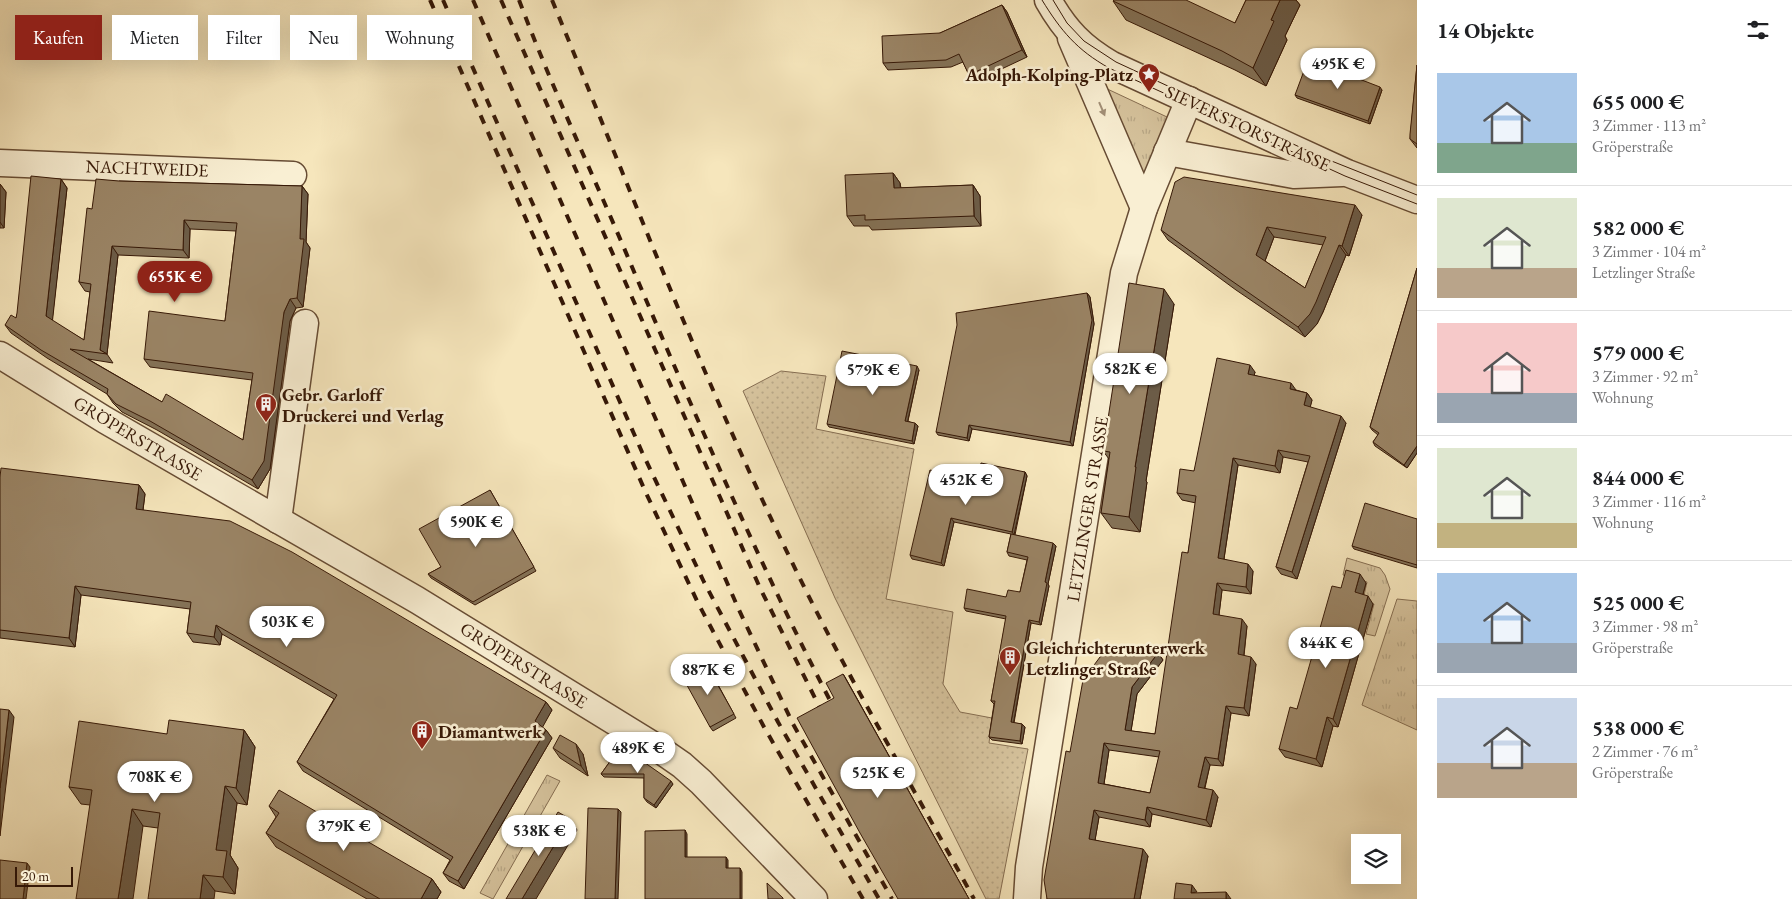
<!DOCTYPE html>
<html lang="de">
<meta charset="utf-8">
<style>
:root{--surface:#fff;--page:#f6f6f6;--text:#202124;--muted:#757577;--line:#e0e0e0;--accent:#8f2418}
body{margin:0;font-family:"EB Garamond",serif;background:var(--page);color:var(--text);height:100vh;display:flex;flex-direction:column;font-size:19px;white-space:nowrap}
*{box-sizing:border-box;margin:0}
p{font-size:16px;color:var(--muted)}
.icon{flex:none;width:28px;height:28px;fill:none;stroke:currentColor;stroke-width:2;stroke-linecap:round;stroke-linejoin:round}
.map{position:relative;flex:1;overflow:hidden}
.details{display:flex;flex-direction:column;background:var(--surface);width:375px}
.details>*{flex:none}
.guide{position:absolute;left:15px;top:15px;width:475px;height:45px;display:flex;gap:10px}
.fabs{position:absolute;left:1351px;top:834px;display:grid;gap:10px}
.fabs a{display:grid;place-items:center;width:50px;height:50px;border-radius:0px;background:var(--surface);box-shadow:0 5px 20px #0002;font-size:25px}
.scale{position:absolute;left:15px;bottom:12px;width:58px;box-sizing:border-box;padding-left:5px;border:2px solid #371907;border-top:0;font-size:14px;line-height:18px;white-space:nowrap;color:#371907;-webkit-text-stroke:4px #f9efd3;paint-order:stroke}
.price{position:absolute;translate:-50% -42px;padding:0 11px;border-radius:18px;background:#fff;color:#222;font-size:16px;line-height:32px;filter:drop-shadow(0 1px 2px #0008)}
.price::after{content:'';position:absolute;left:50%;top:30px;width:15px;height:11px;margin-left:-8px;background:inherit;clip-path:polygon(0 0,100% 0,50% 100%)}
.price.current{background:var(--accent);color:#fff}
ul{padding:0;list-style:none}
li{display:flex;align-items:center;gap:15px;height:125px;padding:0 20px}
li+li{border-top:1px solid var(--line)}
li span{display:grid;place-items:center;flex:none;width:140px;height:100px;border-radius:0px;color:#555}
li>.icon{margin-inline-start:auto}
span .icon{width:60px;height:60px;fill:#fffc;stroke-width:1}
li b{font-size:21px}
h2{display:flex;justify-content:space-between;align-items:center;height:60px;padding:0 20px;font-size:21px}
.pill{padding:0 18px;border-radius:0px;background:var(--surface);box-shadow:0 5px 20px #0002;font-size:18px;line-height:45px}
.pill.current{background:var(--accent);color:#fff}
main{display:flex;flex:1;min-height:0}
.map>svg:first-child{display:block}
.grass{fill:url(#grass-tufts);stroke:#866e52}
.garden{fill:url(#garden-dots);stroke:#866e52}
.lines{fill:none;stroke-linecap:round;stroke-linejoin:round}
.minor-casing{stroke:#674c34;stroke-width:29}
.minor{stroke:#f9efd3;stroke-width:26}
.tram{stroke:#371907;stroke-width:1}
.rail{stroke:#371907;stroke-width:4;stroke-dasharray:9 9;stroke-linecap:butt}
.wall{fill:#847257;stroke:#371907;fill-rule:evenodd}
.shaded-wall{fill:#6c5c47;stroke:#371907}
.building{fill:#9a8465;stroke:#371907;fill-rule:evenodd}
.oneway{fill:#a28f77}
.labels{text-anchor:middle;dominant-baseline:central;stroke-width:5;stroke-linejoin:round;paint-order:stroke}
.poi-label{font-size:18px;font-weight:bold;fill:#371907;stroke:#f9efd3;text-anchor:start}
.street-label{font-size:18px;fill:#371907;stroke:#f9efd3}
</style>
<main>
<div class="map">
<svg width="1417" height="899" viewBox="0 0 1417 899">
<defs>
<pattern id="grass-tufts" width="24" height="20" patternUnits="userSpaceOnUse" patternTransform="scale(1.25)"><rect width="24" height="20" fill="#d6c39d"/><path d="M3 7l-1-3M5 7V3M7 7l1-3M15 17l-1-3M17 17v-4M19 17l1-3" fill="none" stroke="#b8a786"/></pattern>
<pattern id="garden-dots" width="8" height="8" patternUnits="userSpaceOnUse" patternTransform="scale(1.25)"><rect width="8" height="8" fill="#d6c39d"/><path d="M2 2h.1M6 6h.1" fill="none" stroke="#b8a786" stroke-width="1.8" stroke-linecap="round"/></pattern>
</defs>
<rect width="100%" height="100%" fill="#f6e6bc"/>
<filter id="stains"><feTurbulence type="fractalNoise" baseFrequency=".004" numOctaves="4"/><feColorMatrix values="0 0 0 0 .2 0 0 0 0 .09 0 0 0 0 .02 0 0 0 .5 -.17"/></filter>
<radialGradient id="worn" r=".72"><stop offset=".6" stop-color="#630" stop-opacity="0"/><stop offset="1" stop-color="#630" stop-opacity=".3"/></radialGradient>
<g class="grass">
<path d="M1101,86L1167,117L1166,135L1151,176L1141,179Z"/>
<path d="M1347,558L1380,568L1385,575L1390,589L1375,636L1366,634L1374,604L1363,600L1367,582L1343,575Z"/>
<path d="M1397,599L1417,601V730L1362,705Z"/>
<path d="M547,775L560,781L493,899L480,893Z"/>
</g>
<path class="garden" d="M781,371L826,376L816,429L914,449L886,599L953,612L943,684L960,712L992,718L989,743L1028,749L999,899H986L835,598L743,391Z"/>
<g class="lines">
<g class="minor-casing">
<g id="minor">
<path d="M1048,0C1065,30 1082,48 1112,65L1347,173L1417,200"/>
<path d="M1071,38L1144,208"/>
<path d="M1167,152L1294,175L1342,173"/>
<path d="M0,163L293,175"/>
<path d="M0,355L105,420L417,600L656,747L682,765L701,782L814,899"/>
<path d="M278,520L305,323"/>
<path d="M1027,899L1029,867L1124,273L1144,208L1189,100"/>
</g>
</g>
<use href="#minor" class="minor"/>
<g class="tram">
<path d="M1042,0C1061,31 1077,50 1109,68L1345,176L1417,204"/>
<path d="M1053,0L1067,23L1084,41L1116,62L1319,156L1417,195"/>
</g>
<g class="rail">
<path d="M430,0L646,493L698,603L764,727L863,899"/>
<path d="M443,0L642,452L704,582L778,722L879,899"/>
<path d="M473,0L739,610L793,724L892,899"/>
<path d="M501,0L760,588L825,718"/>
<path d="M519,0C554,93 597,183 635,274C698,422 762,570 836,712"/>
<path d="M552,0C629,186 701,375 789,556C845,673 912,785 974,899"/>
</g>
</g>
<g class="wall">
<path d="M1246,0H1296L1300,5L1285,36L1287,40L1266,86L1235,70L1126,20L1113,1L1235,23Z"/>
<path d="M1002,5L1007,12L1027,57L974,82L969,75L963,62L951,67L888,70L883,63L940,33Z"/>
<path d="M1417,65V148L1410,139Z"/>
<path d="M1357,70L1359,74L1358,79L1382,90L1370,124L1297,98L1295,95L1341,72Z"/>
<path d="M893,173L900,183L901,188L973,185L980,196L981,226L872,230L869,226H854L847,216Z"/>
<path d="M61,179L67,188L52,321L84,340L90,292L85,291L79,282L92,209L119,181L302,186L308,194L306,242L310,248L303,307L296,308L290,321L270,469L258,489L157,430L122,412L113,403L107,394L47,358L11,333L5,325L16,318ZM190,229L236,231L225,321L144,359L150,367L252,380L243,440L162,402L88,359L113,363L107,354L118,255L189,258Z"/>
<path d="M0,184L6,192L4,228H0Z"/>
<path d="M1362,215L1349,256L1346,255L1323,312L1317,324L1305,337L1236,290L1168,240L1161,230ZM1274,237L1323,245L1305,288L1265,261Z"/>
<path d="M1417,268V453L1407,468L1375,446L1373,442L1378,435L1372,430L1370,427Z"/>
<path d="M1087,293L1090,297L1094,324L1073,446L972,429L969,441L938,435L936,432Z"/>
<path d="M1174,304L1146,481L1147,482L1140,532L1112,528L1101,513L1109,459L1103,451Z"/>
<path d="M919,370L908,421L918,426L914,444L829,427L827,424Z"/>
<path d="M1255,372L1254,375L1296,390L1307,393L1312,400L1310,407L1346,423L1297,579L1281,574L1276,567L1308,462L1283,457L1280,473L1238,465L1224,559L1253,571L1251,594L1222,590L1219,615L1247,626L1244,656L1256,664L1249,716L1231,713L1223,766L1210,765L1205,788L1218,797L1211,827L1152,814L1150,827L1099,817L1095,840L1148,856L1140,899H1047L1070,752L1158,653L1163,660L1137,694L1131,731L1155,734L1188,553L1196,503L1182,500L1177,493L1194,471ZM1109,750L1159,757L1150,793L1104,784Z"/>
<path d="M1025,472L1027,476L1015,535L1056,546L1048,584L1049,586L1041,625L1031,623L1014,723L1022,724L1025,727L1022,744L992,740L989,737L994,704L991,701L1006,619L966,611L964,608L1006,597L1020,592L1027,560L1009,556L1007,552L1011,534L954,522L944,566L912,559L910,555L977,481Z"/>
<path d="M0,477L139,485L145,494L143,510L546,702L552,710L542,727L546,730L552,738L464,889L449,881L443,873L450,860L303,771L297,762L334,699L222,634L220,645L193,642L187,633L190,609L81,595L75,647L0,638Z"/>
<path d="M490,490L536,571L475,605L431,578L428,574L441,567Z"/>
<path d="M1417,519V568L1354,549L1352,546Z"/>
<path d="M1366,583L1363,595L1373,604L1338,727L1333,726L1322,767L1285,757L1279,749L1297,709L1341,588Z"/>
<path d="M709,668L736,718L713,731L710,727Z"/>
<path d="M244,730L255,747L247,805L237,803L230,855L238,868L235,894L215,891L158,828L143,826L90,805L81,804L69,787L167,734Z"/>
<path d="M621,746L673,784L656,808L647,802L644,798V778L604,777L601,774Z"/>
<path d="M553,748L583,754L588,776L560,758Z"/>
<path d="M269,806L432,879L441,892L437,899H367L276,847L266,833L276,817Z"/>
</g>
<g class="shaded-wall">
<path d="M1280,0H1296L1300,5L1285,36L1287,40L1266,86L1253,68L1271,20Z"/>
<path d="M1002,5L1007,12L1027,57L1022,50Z"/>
<path d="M1357,70L1359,74L1357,81L1354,77Z"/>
<path d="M1380,87L1382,90L1370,124L1368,121Z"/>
<path d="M893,173L900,183L901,198L894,188Z"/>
<path d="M61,179L67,188L52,325L46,316Z"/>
<path d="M0,184L6,192L4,228L0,222Z"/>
<path d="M973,185L980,196L981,226L974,216Z"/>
<path d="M302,186L308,194L306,242L310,248L303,307L297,298Z"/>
<path d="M1355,205L1362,215L1349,256L1342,246Z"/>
<path d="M184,220L190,229L189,258L183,250Z"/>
<path d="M1267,227L1274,237L1263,266L1256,255Z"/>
<path d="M1339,245L1346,255L1323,312L1317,324L1305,337L1298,327Z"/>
<path d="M112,246L118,255L107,354L100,350Z"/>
<path d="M1164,289L1174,304L1146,481L1147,482L1140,532L1129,517L1135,467Z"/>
<path d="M1087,293L1090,297L1094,324L1073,446L1070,442Z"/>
<path d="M290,299L296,308L290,321L270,469L258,489L252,480L284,312Z"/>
<path d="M1250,365L1255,372L1253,381L1248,374Z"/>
<path d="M917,366L919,370L907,424L905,421Z"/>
<path d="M1291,383L1296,390L1290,389Z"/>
<path d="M1307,393L1312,400L1309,412L1304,405Z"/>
<path d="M1341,416L1346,423L1297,579L1292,572Z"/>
<path d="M915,423L918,426L914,444L912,441Z"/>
<path d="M969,425L972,429L969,441L967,438Z"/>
<path d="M1417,446V453L1407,468L1404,465Z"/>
<path d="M1278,450L1283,457L1280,473L1275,466Z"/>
<path d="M1233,458L1238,465L1223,565L1218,558Z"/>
<path d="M1025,472L1027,476L1014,535L1012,532Z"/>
<path d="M139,485L145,494L142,517L136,509Z"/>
<path d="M951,518L954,522L944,566L941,563Z"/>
<path d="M1053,543L1056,546L1048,584L1049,586L1041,625L1039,622L1045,582Z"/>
<path d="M1248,564L1253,571L1251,594L1246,587Z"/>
<path d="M1360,574L1366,583L1361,601L1355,592Z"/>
<path d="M1217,583L1222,590L1218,622L1213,614Z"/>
<path d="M75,586L81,595L75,647L69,638Z"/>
<path d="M1368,596L1373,604L1338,727L1333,719Z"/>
<path d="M1242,619L1247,626L1243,662L1238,654Z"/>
<path d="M1029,620L1031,623L1013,726L1011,722Z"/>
<path d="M216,625L222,634L220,645L214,637Z"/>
<path d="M1158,653L1163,660L1137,694L1130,737L1125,730L1132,687Z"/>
<path d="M1251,657L1256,664L1249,716L1244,708Z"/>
<path d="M843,674L845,677L969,899Z"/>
<path d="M546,702L552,710L541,730L535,721Z"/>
<path d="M1226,706L1231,713L1223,766L1218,759Z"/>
<path d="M9,710L14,717L0,836V788Z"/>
<path d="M1327,717L1333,726L1322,767L1316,759Z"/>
<path d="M1022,724L1025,727L1022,744L1020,741Z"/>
<path d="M244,730L255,747L247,805L236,788Z"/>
<path d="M546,730L552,738L464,889L458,881Z"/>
<path d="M1104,743L1109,750L1103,790L1098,783Z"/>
<path d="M576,744L583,754L588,776L581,766Z"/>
<path d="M1205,757L1210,765L1203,794L1198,787Z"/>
<path d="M671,781L673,784L656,808L654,805Z"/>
<path d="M225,786L237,803L230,855L238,868L235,894L223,877L216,850Z"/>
<path d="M1213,790L1218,797L1211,827L1206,820Z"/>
<path d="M1147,807L1152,814L1150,827L1145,820Z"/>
<path d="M132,809L143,826L133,899H118Z"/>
<path d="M618,809L621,812L618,899H615Z"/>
<path d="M1094,810L1099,817L1094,846L1089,839Z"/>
<path d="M570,819L577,830L536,899H522Z"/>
<path d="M685,830L687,834V861L685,857Z"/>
<path d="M1143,849L1148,856L1140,899H1134Z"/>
<path d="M726,857L728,860V872L726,868Z"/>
<path d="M27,863L30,867L26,899H23Z"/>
<path d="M740,868L742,872V899H740Z"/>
<path d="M203,875L215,891L214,899H200Z"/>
<path d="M432,879L441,892L437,899H421Z"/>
<path d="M1192,885L1197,892L1191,893Z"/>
<path d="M1226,892L1231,899H1226Z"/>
</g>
<g class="building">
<path d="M1114,0H1186L1235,23L1246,0H1280L1271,20L1274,21L1253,68L1222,51L1113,1Z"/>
<path d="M1002,5L1022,50L969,75L959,54L946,60L883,63L882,36L940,33Z"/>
<path d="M1308,60L1341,72L1343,65L1357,70L1354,77L1380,87L1368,121L1295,95Z"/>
<path d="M1417,65V144L1410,139V134Z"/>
<path d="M893,173L894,188L973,185L974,216L865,220V215L847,216L845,175Z"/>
<path d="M31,176L61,179L46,316L84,340L91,284L79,282L87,208L92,209L96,179L119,181L302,186L300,239H304L297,298L290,299L284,312L264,461L252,480L150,421L116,404L107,394L108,389L41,350L5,325L11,315L16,318L17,313ZM184,220L237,223L225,321L149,311L144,359L253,373L243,440L166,394L162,402L70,349L107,354L100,350L112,246L183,250Z"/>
<path d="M1184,177L1355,205L1342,246L1339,245L1316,302L1310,314L1298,327L1229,279L1161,230L1175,182ZM1267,227L1326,237L1305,288L1256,255Z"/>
<path d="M1417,268V446L1404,465L1373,442L1379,433L1370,427Z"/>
<path d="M1129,283L1164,289L1135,467H1136L1129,517L1101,513L1110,452L1103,451Z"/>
<path d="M1087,293L1092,320L1070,442L969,425L967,438L936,432L957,325L956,313Z"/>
<path d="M842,351L917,366L905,421L915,423L912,441L827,424Z"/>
<path d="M1217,358L1250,365L1248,374L1291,383L1290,389L1307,393L1304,405L1341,416L1292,572L1276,567L1310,456L1278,450L1275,466L1233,458L1218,558L1248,564L1246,587L1217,583L1213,614L1242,619L1238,654L1251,657L1244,708L1226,706L1218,759L1205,757L1198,787L1213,790L1206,820L1147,807L1145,820L1094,810L1089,839L1143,849L1134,899H1047L1044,880L1066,751L1070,752L1083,680L1100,657L1109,651L1119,647L1138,646L1158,653L1132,687L1125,730L1155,734L1182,552L1188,553L1196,496L1177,493L1180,469L1194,471ZM1104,743L1160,751L1150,793L1098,783Z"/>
<path d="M981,463L1025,472L1012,532L951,518L941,563L910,555L930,470L977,481Z"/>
<path d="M1,468L139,485L136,509L230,521L292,552L546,702L535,721L546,730L458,881L443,873L453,857L297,762L337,695L216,625L214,637L187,633L191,602L75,586L69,638L0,630V477Z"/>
<path d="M490,490L534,567L473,602L428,574L441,567L419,529Z"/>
<path d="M1365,503L1417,519V565L1352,546Z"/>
<path d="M1011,534L1053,543L1045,582L1047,583L1039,622L1029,620L1011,722L1022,724L1020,741L989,737L995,701H991L1006,616L964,608L967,589L1006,597L1008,590L1020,592L1028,557L1007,552Z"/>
<path d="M1346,570L1360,574L1355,592L1368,596L1333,719L1327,717L1316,759L1279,749L1290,707L1297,709L1332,586L1341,588Z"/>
<path d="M706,664L734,714L710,727L683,678Z"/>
<path d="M843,674L969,899H898L860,833L797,718L834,698L826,683Z"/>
<path d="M0,709L9,710L0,788Z"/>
<path d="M169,720L244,730L236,788L225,786L216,850L227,851L223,877L203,875L200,899H148L160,813L132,809L118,899H76L92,790L69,787L79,721L167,734Z"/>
<path d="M560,735L576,744L581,766L553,748Z"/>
<path d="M621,746L671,781L654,805L644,798V774H601Z"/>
<path d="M279,790L432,879L421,899H380L266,833L279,813L269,806Z"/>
<path d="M588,808L618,809L615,899H585Z"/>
<path d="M558,812L570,819L522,899H506Z"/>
<path d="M685,830V857H726V868H740V899H645V831Z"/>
<path d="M0,860L27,863L23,899H0Z"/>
<path d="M767,883L783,898V899H768Z"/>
<path d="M1176,883L1192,885L1191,893L1226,892V899H1174Z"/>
</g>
<defs><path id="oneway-solid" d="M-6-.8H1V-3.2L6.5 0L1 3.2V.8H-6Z" transform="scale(1.25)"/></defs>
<use class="oneway" href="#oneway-solid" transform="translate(1102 109) rotate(67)"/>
<defs>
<g id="sight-pin" transform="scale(1.125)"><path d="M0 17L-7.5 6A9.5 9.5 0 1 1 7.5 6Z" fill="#8f2418" stroke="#f9efd3"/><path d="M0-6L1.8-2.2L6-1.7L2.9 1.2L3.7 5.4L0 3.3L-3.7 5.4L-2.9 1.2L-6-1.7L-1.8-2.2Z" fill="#fff"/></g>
<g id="building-pin" transform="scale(1.125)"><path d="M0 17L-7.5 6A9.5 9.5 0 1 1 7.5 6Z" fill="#8f2418" stroke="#f9efd3"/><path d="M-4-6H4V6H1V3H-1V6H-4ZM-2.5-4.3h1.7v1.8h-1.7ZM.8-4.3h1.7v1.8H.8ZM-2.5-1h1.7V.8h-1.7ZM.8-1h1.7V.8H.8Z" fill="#fff"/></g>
</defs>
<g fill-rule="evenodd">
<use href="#sight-pin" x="1149" y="74"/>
<use href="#building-pin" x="266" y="404"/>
<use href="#building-pin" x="1010" y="657"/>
<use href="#building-pin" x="422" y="731"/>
</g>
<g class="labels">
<g class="poi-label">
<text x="1133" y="74" text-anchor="end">Adolph-Kolping-Platz</text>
<text x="282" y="394">Gebr. Garloff<tspan x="282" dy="21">Druckerei und Verlag</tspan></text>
<text x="1026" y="647">Gleichrichterunterwerk<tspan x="1026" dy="21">Letzlinger Straße</tspan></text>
<text x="438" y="731">Diamantwerk</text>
</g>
<g class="street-label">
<text transform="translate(1248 128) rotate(25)">SIEVERSTORSTRASSE</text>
<text transform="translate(147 168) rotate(2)">NACHTWEIDE</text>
<text transform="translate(138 438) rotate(31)">GRÖPERSTRASSE</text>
<text transform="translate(1087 509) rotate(-81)">LETZLINGER STRASSE</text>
<text transform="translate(524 665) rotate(32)">GRÖPERSTRASSE</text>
</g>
</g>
<rect width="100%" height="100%" filter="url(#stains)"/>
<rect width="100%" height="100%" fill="url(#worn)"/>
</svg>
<div class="fabs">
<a><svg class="icon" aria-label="layers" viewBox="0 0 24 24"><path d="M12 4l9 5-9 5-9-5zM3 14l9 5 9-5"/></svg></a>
</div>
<div class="scale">20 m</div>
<b class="price" style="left:1338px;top:90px">495K €</b>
<b class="price current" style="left:175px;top:303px">655K €</b>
<b class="price" style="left:1130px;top:395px">582K €</b>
<b class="price" style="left:873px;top:396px">579K €</b>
<b class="price" style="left:966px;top:506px">452K €</b>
<b class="price" style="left:476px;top:548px">590K €</b>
<b class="price" style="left:287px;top:648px">503K €</b>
<b class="price" style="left:1326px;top:669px">844K €</b>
<b class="price" style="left:708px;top:696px">887K €</b>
<b class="price" style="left:638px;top:774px">489K €</b>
<b class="price" style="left:878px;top:799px">525K €</b>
<b class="price" style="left:155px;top:803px">708K €</b>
<b class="price" style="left:344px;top:852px">379K €</b>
<b class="price" style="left:539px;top:857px">538K €</b>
<div class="guide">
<a class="pill current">Kaufen</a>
<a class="pill">Mieten</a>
<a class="pill">Filter</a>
<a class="pill">Neu</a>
<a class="pill">Wohnung</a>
</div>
</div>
<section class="details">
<h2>14 Objekte<svg class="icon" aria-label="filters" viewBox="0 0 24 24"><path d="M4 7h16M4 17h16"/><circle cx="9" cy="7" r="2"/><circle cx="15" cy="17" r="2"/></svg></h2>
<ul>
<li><span style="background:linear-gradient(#a9c7e8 70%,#7fa58c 0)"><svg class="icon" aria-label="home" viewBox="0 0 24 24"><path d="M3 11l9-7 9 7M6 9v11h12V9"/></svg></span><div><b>655 000 €</b><p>3 Zimmer · 113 m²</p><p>Gröperstraße</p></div></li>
<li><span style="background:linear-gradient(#dfe7d0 70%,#b9a48a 0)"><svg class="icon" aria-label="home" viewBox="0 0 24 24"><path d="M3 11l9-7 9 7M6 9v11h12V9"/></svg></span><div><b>582 000 €</b><p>3 Zimmer · 104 m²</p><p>Letzlinger Straße</p></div></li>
<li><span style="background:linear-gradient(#f6c9c9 70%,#9aa5b1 0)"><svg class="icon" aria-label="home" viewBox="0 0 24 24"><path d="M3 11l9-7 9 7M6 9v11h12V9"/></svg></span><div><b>579 000 €</b><p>3 Zimmer · 92 m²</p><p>Wohnung</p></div></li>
<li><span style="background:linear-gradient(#dfe7d0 75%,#c2b280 0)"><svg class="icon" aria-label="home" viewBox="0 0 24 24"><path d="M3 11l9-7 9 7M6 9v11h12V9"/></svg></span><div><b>844 000 €</b><p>3 Zimmer · 116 m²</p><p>Wohnung</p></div></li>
<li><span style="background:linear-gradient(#a9c7e8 70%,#9aa5b1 0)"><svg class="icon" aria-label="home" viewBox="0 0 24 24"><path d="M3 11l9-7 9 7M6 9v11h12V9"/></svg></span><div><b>525 000 €</b><p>3 Zimmer · 98 m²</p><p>Gröperstraße</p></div></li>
<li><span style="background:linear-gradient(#c9d6e8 65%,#b9a48a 0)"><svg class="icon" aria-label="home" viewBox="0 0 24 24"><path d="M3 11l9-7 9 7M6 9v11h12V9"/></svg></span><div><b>538 000 €</b><p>2 Zimmer · 76 m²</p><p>Gröperstraße</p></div></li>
</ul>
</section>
</main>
